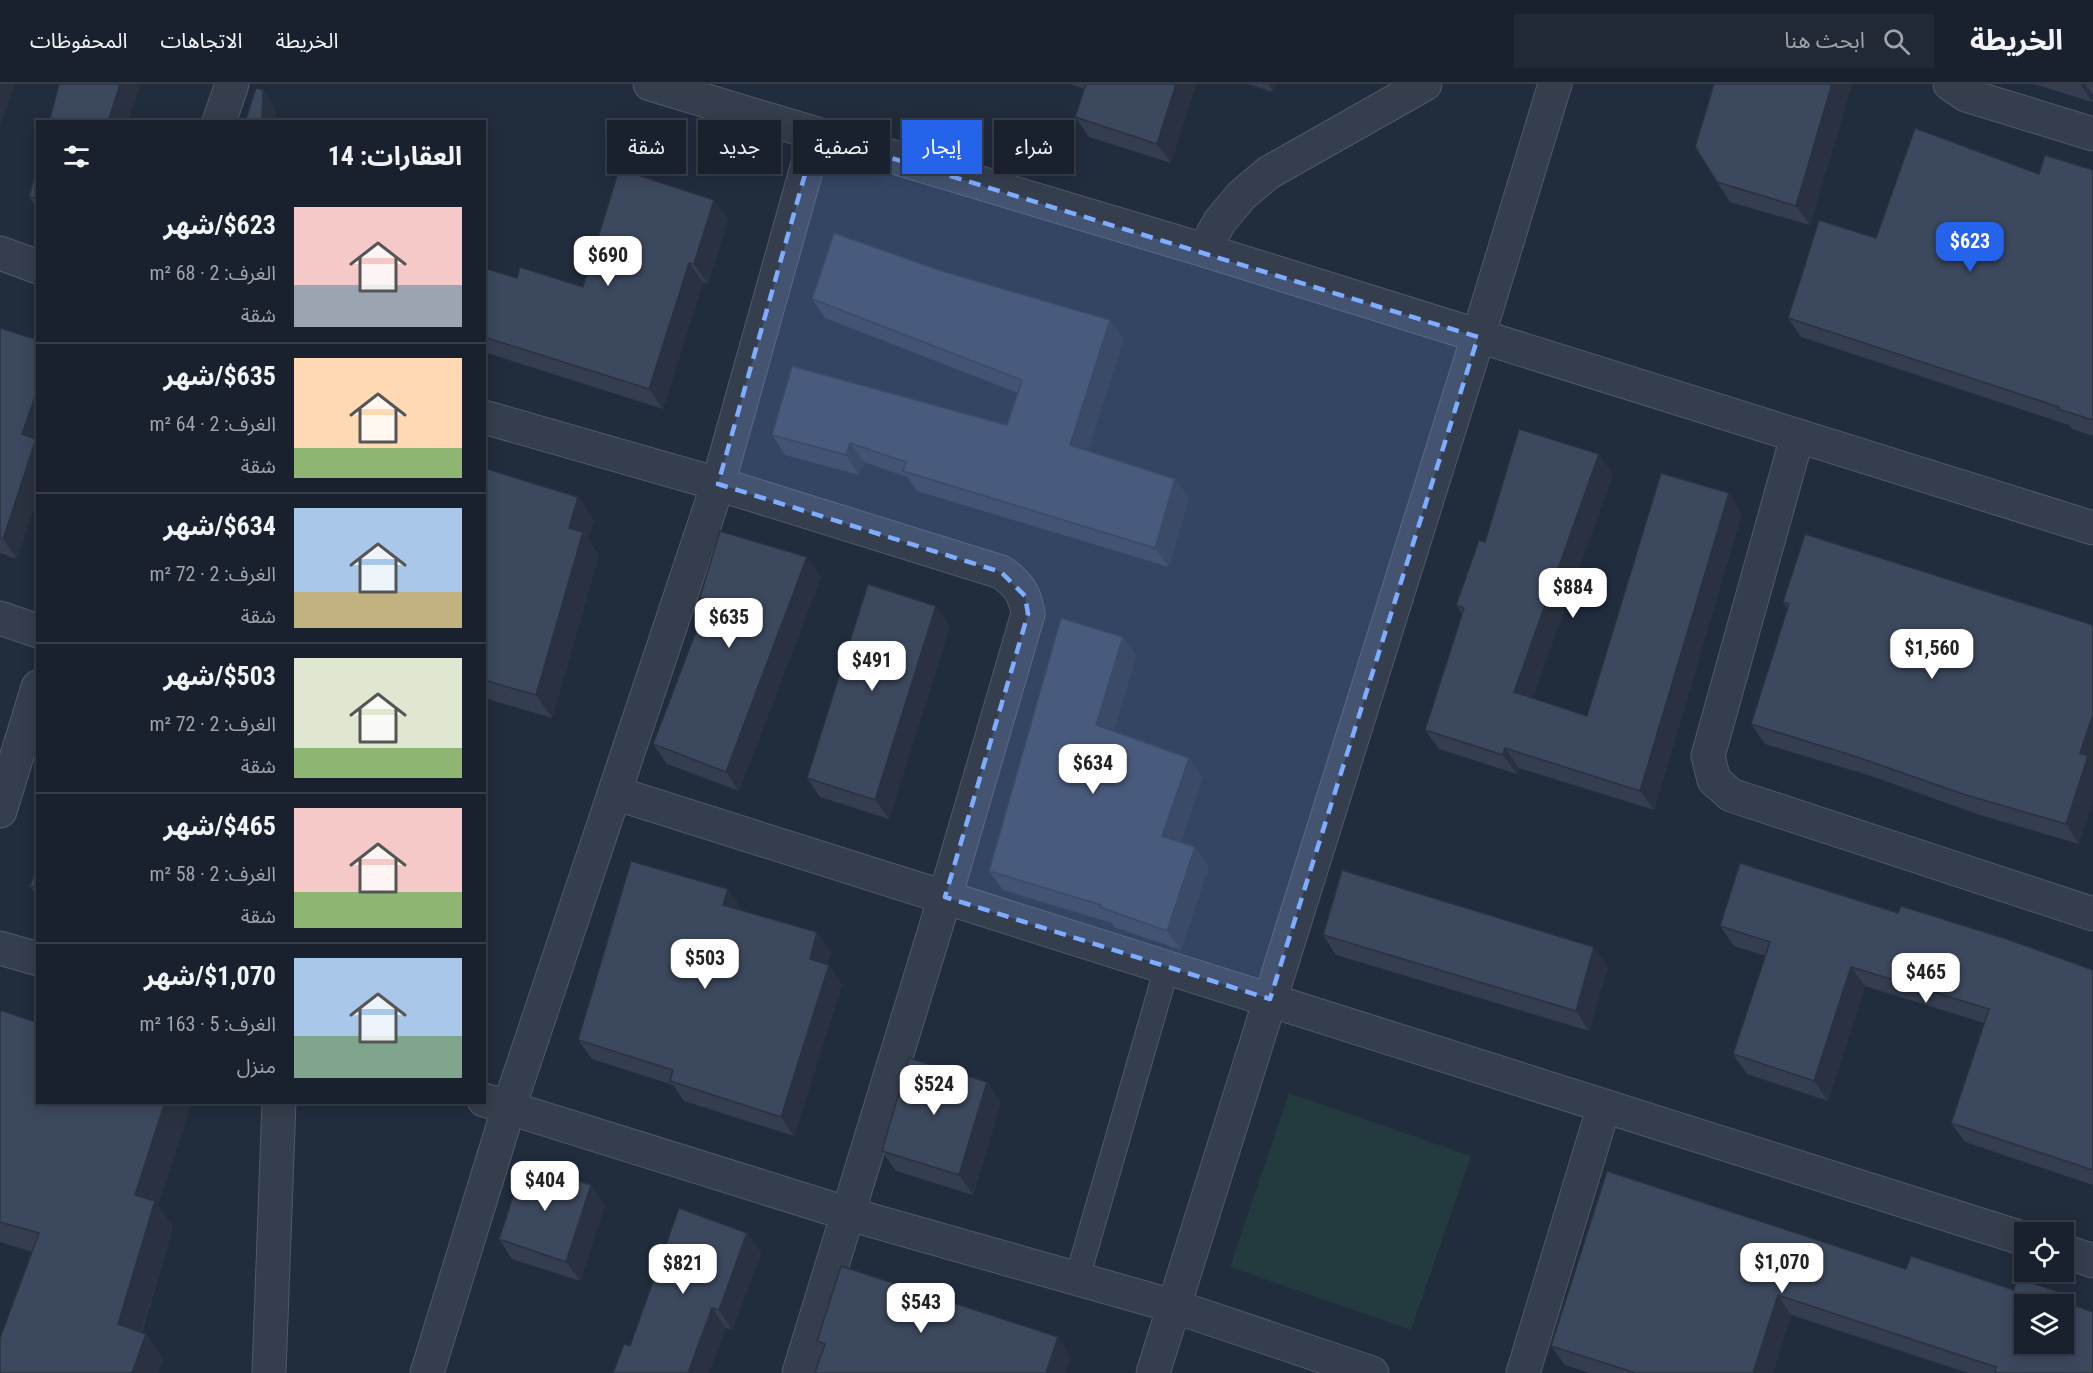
<!DOCTYPE html>
<html lang="ar">
<meta charset="utf-8">
<style>
:root{--surface:#19212e;--page:#222936;--text:#f1f3f6;--muted:#9fa3aa;--line:#373e4a;--accent:#2563eb}
body{margin:0;font-family:"Roboto Condensed","Noto Sans Arabic",sans-serif;background:var(--page);color:var(--text);direction:rtl;height:100vh;display:flex;flex-direction:column;font-size:22px;white-space:nowrap}
*{box-sizing:border-box;margin:0}
p{font-size:20px;color:var(--muted)}
.icon{flex:none;width:33px;height:33px;fill:none;stroke:currentColor;stroke-width:2;stroke-linecap:round;stroke-linejoin:round}
.map{position:relative;flex:1;overflow:hidden;direction:ltr}
.side{position:absolute;left:36px;top:36px;width:450px;height:984px;display:flex;flex-direction:column;background:var(--surface);border-radius:0px;box-shadow:0 3px 15px #0003,0 0 0 2px var(--line);direction:rtl}
.side>*{flex:none}
.banner{position:absolute;left:504px;top:36px;width:570px;height:54px;direction:rtl;display:flex;gap:12px}
.tools{position:absolute;left:2014px;top:1138px;display:grid;gap:12px}
.tools a{display:grid;place-items:center;width:60px;height:60px;border-radius:0px;background:var(--surface);box-shadow:0 3px 15px #0003,0 0 0 2px var(--line);font-size:30px}
.price{position:absolute;translate:-50% -51px;padding:0 14px;border-radius:12px;background:#fff;color:#222;font-size:20px;line-height:39px;filter:drop-shadow(0 2px 3px #0008)}
.price::after{content:'';position:absolute;left:50%;top:36px;width:18px;height:14px;margin-left:-9px;background:inherit;clip-path:polygon(0 0,100% 0,50% 100%)}
.price.active{background:var(--accent);color:#fff}
ul{padding:0;list-style:none}
li{display:flex;align-items:center;gap:18px;height:150px;padding:0 24px}
li+li{border-top:2px solid var(--line)}
li span{display:grid;place-items:center;flex:none;width:168px;height:120px;border-radius:0px;color:#555}
li>.icon{margin-inline-start:auto}
span .icon{width:72px;height:72px;fill:#fffc;stroke-width:1}
li b{font-size:26px}
h2{display:flex;justify-content:space-between;align-items:center;height:72px;padding:0 24px;font-size:26px}
.pill{padding:0 21px;border-radius:0px;background:var(--surface);box-shadow:0 3px 15px #0003,0 0 0 2px var(--line);font-size:21px;line-height:54px}
.pill.active{background:var(--accent);color:#fff}
header{display:flex;align-items:center;gap:36px;box-sizing:border-box;height:84px;padding:0 30px;background:var(--surface);border-bottom:2px solid var(--line)}
header strong{font-size:28px}
nav{display:flex;gap:33px;margin-inline-start:auto;font-size:21px}
.search{width:420px;height:54px;background:var(--page);display:flex;align-items:center;gap:15px;box-sizing:border-box;padding:0 21px;border-radius:0px;color:var(--muted);font-size:22px}
.map>svg:first-child{display:block}
.green{fill:#233a3e}
.lines{fill:none;stroke-linecap:round;stroke-linejoin:round}
.service-casing{stroke:#505968;stroke-width:26}
.minor-casing{stroke:#505968;stroke-width:35}
.service{stroke:#353e4d;stroke-width:24}
.minor{stroke:#353e4d;stroke-width:33}
.wall{fill:#343e50}
.shaded-wall{fill:#2a3241}
.building{fill:#3c485d;stroke:#2a3241;stroke-width:1.5;fill-rule:evenodd}
.marked{fill:#7eacff;fill-opacity:0.2;stroke:#7eacff;stroke-width:4.5;stroke-dasharray:12 8;stroke-linejoin:round}
</style>
<header>
<strong>الخريطة</strong>
<div class="search"><svg class="icon" aria-label="search" viewBox="0 0 24 24"><circle cx="10" cy="10" r="6"/><path d="M15 15l6 6"/></svg>ابحث هنا</div>
<nav><a>الخريطة</a><a>الاتجاهات</a><a>المحفوظات</a></nav>
</header>
<div class="map">
<svg width="2093" height="1289" viewBox="0 0 2093 1289">
<rect width="100%" height="100%" fill="#212c3d"/>
<path class="green" d="M1289,1009L1471,1072L1411,1246L1230,1183Z"/>
<g class="lines">
<g class="service-casing">
<path id="service" d="M1077,1195L1167,883"/>
</g>
<g class="minor-casing">
<g id="minor">
<path d="M650,0L1204,166L2093,444"/>
<path d="M1950,0L1966,11L2093,50"/>
<path d="M219,38L232,0"/>
<path d="M1204,166L1220,137L1242,111L1268,89L1425,0"/>
<path d="M0,169L38,183"/>
<path d="M484,333L718,400L1001,488C1018,500 1025,509 1028,530L945,813L799,1289"/>
<path d="M1797,353L1708,672L1714,696L1731,711L2093,830"/>
<path d="M0,534L38,547"/>
<path d="M615,709L2025,1155"/>
<path d="M0,727L38,603"/>
<path d="M0,864L38,875"/>
<path d="M484,1016L849,1130L1173,1222L1372,1289"/>
<path d="M2064,1167L2093,1177"/>
<path d="M269,1289L279,1018"/>
<path d="M427,1289L509,1023L718,400L816,51"/>
<path d="M1153,1289L1478,253L1555,0"/>
<path d="M1523,1289L1604,1022"/>
</g>
</g>
<use href="#service" class="service"/>
<use href="#minor" class="minor"/>
</g>
<g class="wall">
<path d="M1070,0H1196L1171,79L1089,53L1075,33L1085,5Z"/>
<path d="M1248,0H1276L1273,8Z"/>
<path d="M1714,0H1852L1810,141L1730,118L1717,98Z"/>
<path d="M2034,0H2093V17L2092,18Z"/>
<path d="M38,79V126L29,113Z"/>
<path d="M2093,86V352L2072,345L2069,341L1801,253L1788,234L1876,154L2039,90Z"/>
<path d="M728,135L708,200L703,198L663,325L484,268V184L517,194L583,203Z"/>
<path d="M939,186L1110,236L1124,255L1088,367L1175,395L1189,414L1169,483L917,407L907,393L864,378L859,391L785,371L772,351L1007,341L1018,309L825,234L812,215Z"/>
<path d="M0,244L17,475L0,469Z"/>
<path d="M484,384L594,436L588,455L599,471L552,634L484,614Z"/>
<path d="M1613,390L1532,614L1587,632L1742,429L1654,726L1519,684L1517,690L1439,665L1425,646L1462,530L1456,521L1485,458Z"/>
<path d="M821,493L739,707L667,680L653,660L706,522L700,513Z"/>
<path d="M1783,518L2093,541L2079,760L1977,730L1871,692L1765,660L1751,640L1788,526Z"/>
<path d="M950,542L889,735L820,713L807,694Z"/>
<path d="M1123,553L1136,572L1114,647L1203,693L1181,758L1209,783L1181,866L1114,843L1112,839L1003,806L989,787Z"/>
<path d="M38,780V813L30,802Z"/>
<path d="M742,825L741,826L831,868L827,881L842,901L794,1052L684,1017L673,1001L592,975L578,956Z"/>
<path d="M1898,829L2093,886V1101L1965,1058L1951,1039L1984,939L1865,902L1828,1017L1747,990L1733,970L1766,872L1734,862L1720,842Z"/>
<path d="M1323,851L1608,883L1589,947L1336,871Z"/>
<path d="M0,926L158,1122L173,1143L142,1248L164,1276L32,1168L0,1158Z"/>
<path d="M1001,1018L973,1111L896,1087L882,1067Z"/>
<path d="M1607,1087L1906,1185L2014,1206L2078,1223L2093,1289H1968L1791,1231L1773,1289H1589L1565,1281L1551,1262Z"/>
<path d="M605,1121L580,1197L512,1175L499,1155Z"/>
<path d="M747,1149L761,1169L732,1246L726,1244L630,1262Z"/>
<path d="M817,1257L1071,1273L823,1266Z"/>
</g>
<g class="shaded-wall">
<path d="M0,0H15L0,42Z"/>
<path d="M120,0H140L128,38H108Z"/>
<path d="M1176,0H1196L1171,79L1157,60Z"/>
<path d="M1268,0H1276L1273,8Z"/>
<path d="M1832,0H1852L1810,141L1796,122Z"/>
<path d="M2080,0H2085L2093,11L2092,18Z"/>
<path d="M263,6L276,25V38H262Z"/>
<path d="M714,116L728,135L708,200L694,180Z"/>
<path d="M689,179L703,198L663,325L649,305Z"/>
<path d="M1110,236L1124,255L1084,380L1070,361Z"/>
<path d="M38,304V412L17,475L3,455L22,350Z"/>
<path d="M850,359L864,378L859,391L846,371Z"/>
<path d="M1599,370L1613,390L1528,628L1514,608Z"/>
<path d="M1175,395L1189,414L1169,483L1155,464Z"/>
<path d="M1729,409L1742,429L1654,726L1640,707Z"/>
<path d="M578,413L594,436L588,455L599,471L552,634L536,611L569,444Z"/>
<path d="M807,473L821,493L739,707L726,688Z"/>
<path d="M936,522L950,542L889,735L875,716Z"/>
<path d="M1123,553L1136,572L1110,660L1096,641Z"/>
<path d="M2093,631V717L2079,760L2066,740L2080,669Z"/>
<path d="M1505,664L1519,684L1517,690L1503,671Z"/>
<path d="M1189,674L1203,693L1176,771L1162,752Z"/>
<path d="M1195,763L1209,783L1181,866L1167,847Z"/>
<path d="M728,805L742,825L737,840L723,821Z"/>
<path d="M817,848L831,868L823,895L810,875Z"/>
<path d="M1594,863L1608,883L1589,947L1576,927Z"/>
<path d="M829,881L842,901L794,1052L781,1033Z"/>
<path d="M1851,883L1865,902L1828,1017L1814,997Z"/>
<path d="M987,998L1001,1018L973,1111L959,1091Z"/>
<path d="M165,1018H192L158,1122L173,1143L136,1265L118,1240L135,1111Z"/>
<path d="M591,1101L605,1121L580,1197L566,1178Z"/>
<path d="M747,1149L761,1169L732,1246L719,1226Z"/>
<path d="M1778,1211L1791,1231L1773,1289H1753Z"/>
<path d="M2071,1212L2084,1232L2068,1219Z"/>
<path d="M712,1224L726,1244L709,1289H688Z"/>
<path d="M146,1250L164,1276L159,1289H132Z"/>
<path d="M1058,1253L1071,1273L1066,1289H1046Z"/>
</g>
<g class="building">
<path d="M59,0H120L108,38H49Z"/>
<path d="M1086,0H1176L1157,60L1075,33Z"/>
<path d="M1714,0H1832L1796,122L1717,98L1695,63Z"/>
<path d="M256,4L263,6L262,38H245Z"/>
<path d="M1915,44L2039,90L2045,71L2093,86V336L2058,325L2059,323L1788,234L1819,136L1876,154Z"/>
<path d="M38,79V115L29,113Z"/>
<path d="M619,85L714,116L694,180L689,179L649,305L484,253V184L517,194L520,183L583,203Z"/>
<path d="M834,149L939,186L1110,236L1070,361L1175,395L1155,464L903,387L906,378L850,359L846,371L772,351L792,282L1007,341L1022,296L812,215Z"/>
<path d="M0,244L38,256V304L22,350L36,355L3,455L0,454Z"/>
<path d="M1519,345L1599,370L1514,608L1587,632L1661,389L1729,409L1640,707L1505,664L1503,671L1425,646L1464,524L1456,521L1479,456L1485,458Z"/>
<path d="M484,384L578,413L569,444L583,448L536,611L484,596Z"/>
<path d="M720,447L807,473L726,688L653,660L708,516L700,513Z"/>
<path d="M1805,450L2093,541V631L2080,669L2088,672L2066,740L1963,710L1857,673L1751,640L1789,520L1783,518Z"/>
<path d="M868,500L936,522L875,716L807,694Z"/>
<path d="M1061,534L1123,553L1096,641L1189,674L1162,752L1195,763L1167,847L1100,823L1101,821L989,787Z"/>
<path d="M631,777L728,805L723,821L817,848L810,875L829,881L781,1033L670,997L673,986L578,956Z"/>
<path d="M1740,779L1898,829L1901,822L2007,855L2093,886V1086L1951,1039L1989,925L1851,883L1814,997L1733,970L1770,858L1720,842Z"/>
<path d="M38,780V805L30,802Z"/>
<path d="M1342,786L1594,863L1576,927L1323,851Z"/>
<path d="M0,926L38,939V1018H165L135,1111L155,1117L118,1240L146,1250L132,1289H0V1254L39,1149L0,1138Z"/>
<path d="M909,974L987,998L959,1091L882,1067Z"/>
<path d="M524,1079L591,1101L566,1178L499,1155Z"/>
<path d="M1607,1087L1906,1185L1911,1172L2014,1206L2017,1194L2071,1212L2068,1219L2093,1228V1289H1995L1996,1283L1778,1211L1753,1289H1636L1551,1262ZM2025,1221H2064V1260H2025Z"/>
<path d="M679,1124L747,1149L719,1226L712,1224L688,1289H613L624,1260L630,1262Z"/>
<path d="M841,1182L1058,1253L1046,1289H815L825,1260L817,1257Z"/>
</g>
<path class="marked" d="M816,51L1478,253L1270,915L945,813L1028,530L1025,512L1001,488L718,400Z"/>
</svg>
<div class="tools">
<a><svg class="icon" aria-label="locate" viewBox="0 0 24 24"><circle cx="12" cy="12" r="6"/><path d="M12 2v4M12 18v4M2 12h4M18 12h4"/></svg></a>
<a><svg class="icon" aria-label="layers" viewBox="0 0 24 24"><path d="M12 4l9 5-9 5-9-5zM3 14l9 5 9-5"/></svg></a>
</div>
<b class="price active" style="left:1970px;top:189px">$623</b>
<b class="price" style="left:608px;top:203px">$690</b>
<b class="price" style="left:1573px;top:535px">$884</b>
<b class="price" style="left:729px;top:565px">$635</b>
<b class="price" style="left:1932px;top:596px">$1,560</b>
<b class="price" style="left:872px;top:608px">$491</b>
<b class="price" style="left:1093px;top:711px">$634</b>
<b class="price" style="left:705px;top:906px">$503</b>
<b class="price" style="left:1926px;top:920px">$465</b>
<b class="price" style="left:934px;top:1032px">$524</b>
<b class="price" style="left:545px;top:1128px">$404</b>
<b class="price" style="left:1782px;top:1210px">$1,070</b>
<b class="price" style="left:683px;top:1211px">$821</b>
<b class="price" style="left:921px;top:1250px">$543</b>
<div class="banner">
<a class="pill">شراء</a>
<a class="pill active">إيجار</a>
<a class="pill">تصفية</a>
<a class="pill">جديد</a>
<a class="pill">شقة</a>
</div>
<section class="side">
<h2>العقارات: 14<svg class="icon" aria-label="filters" viewBox="0 0 24 24"><path d="M4 7h16M4 17h16"/><circle cx="9" cy="7" r="2"/><circle cx="15" cy="17" r="2"/></svg></h2>
<ul>
<li><span style="background:linear-gradient(#f6c9c9 65%,#9aa5b1 0)"><svg class="icon" aria-label="home" viewBox="0 0 24 24"><path d="M3 11l9-7 9 7M6 9v11h12V9"/></svg></span><div><b>$623/شهر</b><p>الغرف: 2 · 68 m²</p><p>شقة</p></div></li>
<li><span style="background:linear-gradient(#ffd9b3 75%,#8fb573 0)"><svg class="icon" aria-label="home" viewBox="0 0 24 24"><path d="M3 11l9-7 9 7M6 9v11h12V9"/></svg></span><div><b>$635/شهر</b><p>الغرف: 2 · 64 m²</p><p>شقة</p></div></li>
<li><span style="background:linear-gradient(#a9c7e8 70%,#c2b280 0)"><svg class="icon" aria-label="home" viewBox="0 0 24 24"><path d="M3 11l9-7 9 7M6 9v11h12V9"/></svg></span><div><b>$634/شهر</b><p>الغرف: 2 · 72 m²</p><p>شقة</p></div></li>
<li><span style="background:linear-gradient(#dfe7d0 75%,#8fb573 0)"><svg class="icon" aria-label="home" viewBox="0 0 24 24"><path d="M3 11l9-7 9 7M6 9v11h12V9"/></svg></span><div><b>$503/شهر</b><p>الغرف: 2 · 72 m²</p><p>شقة</p></div></li>
<li><span style="background:linear-gradient(#f6c9c9 70%,#8fb573 0)"><svg class="icon" aria-label="home" viewBox="0 0 24 24"><path d="M3 11l9-7 9 7M6 9v11h12V9"/></svg></span><div><b>$465/شهر</b><p>الغرف: 2 · 58 m²</p><p>شقة</p></div></li>
<li><span style="background:linear-gradient(#a9c7e8 65%,#7fa58c 0)"><svg class="icon" aria-label="home" viewBox="0 0 24 24"><path d="M3 11l9-7 9 7M6 9v11h12V9"/></svg></span><div><b>$1,070/شهر</b><p>الغرف: 5 · 163 m²</p><p>منزل</p></div></li>
</ul>
</section>
</div>
